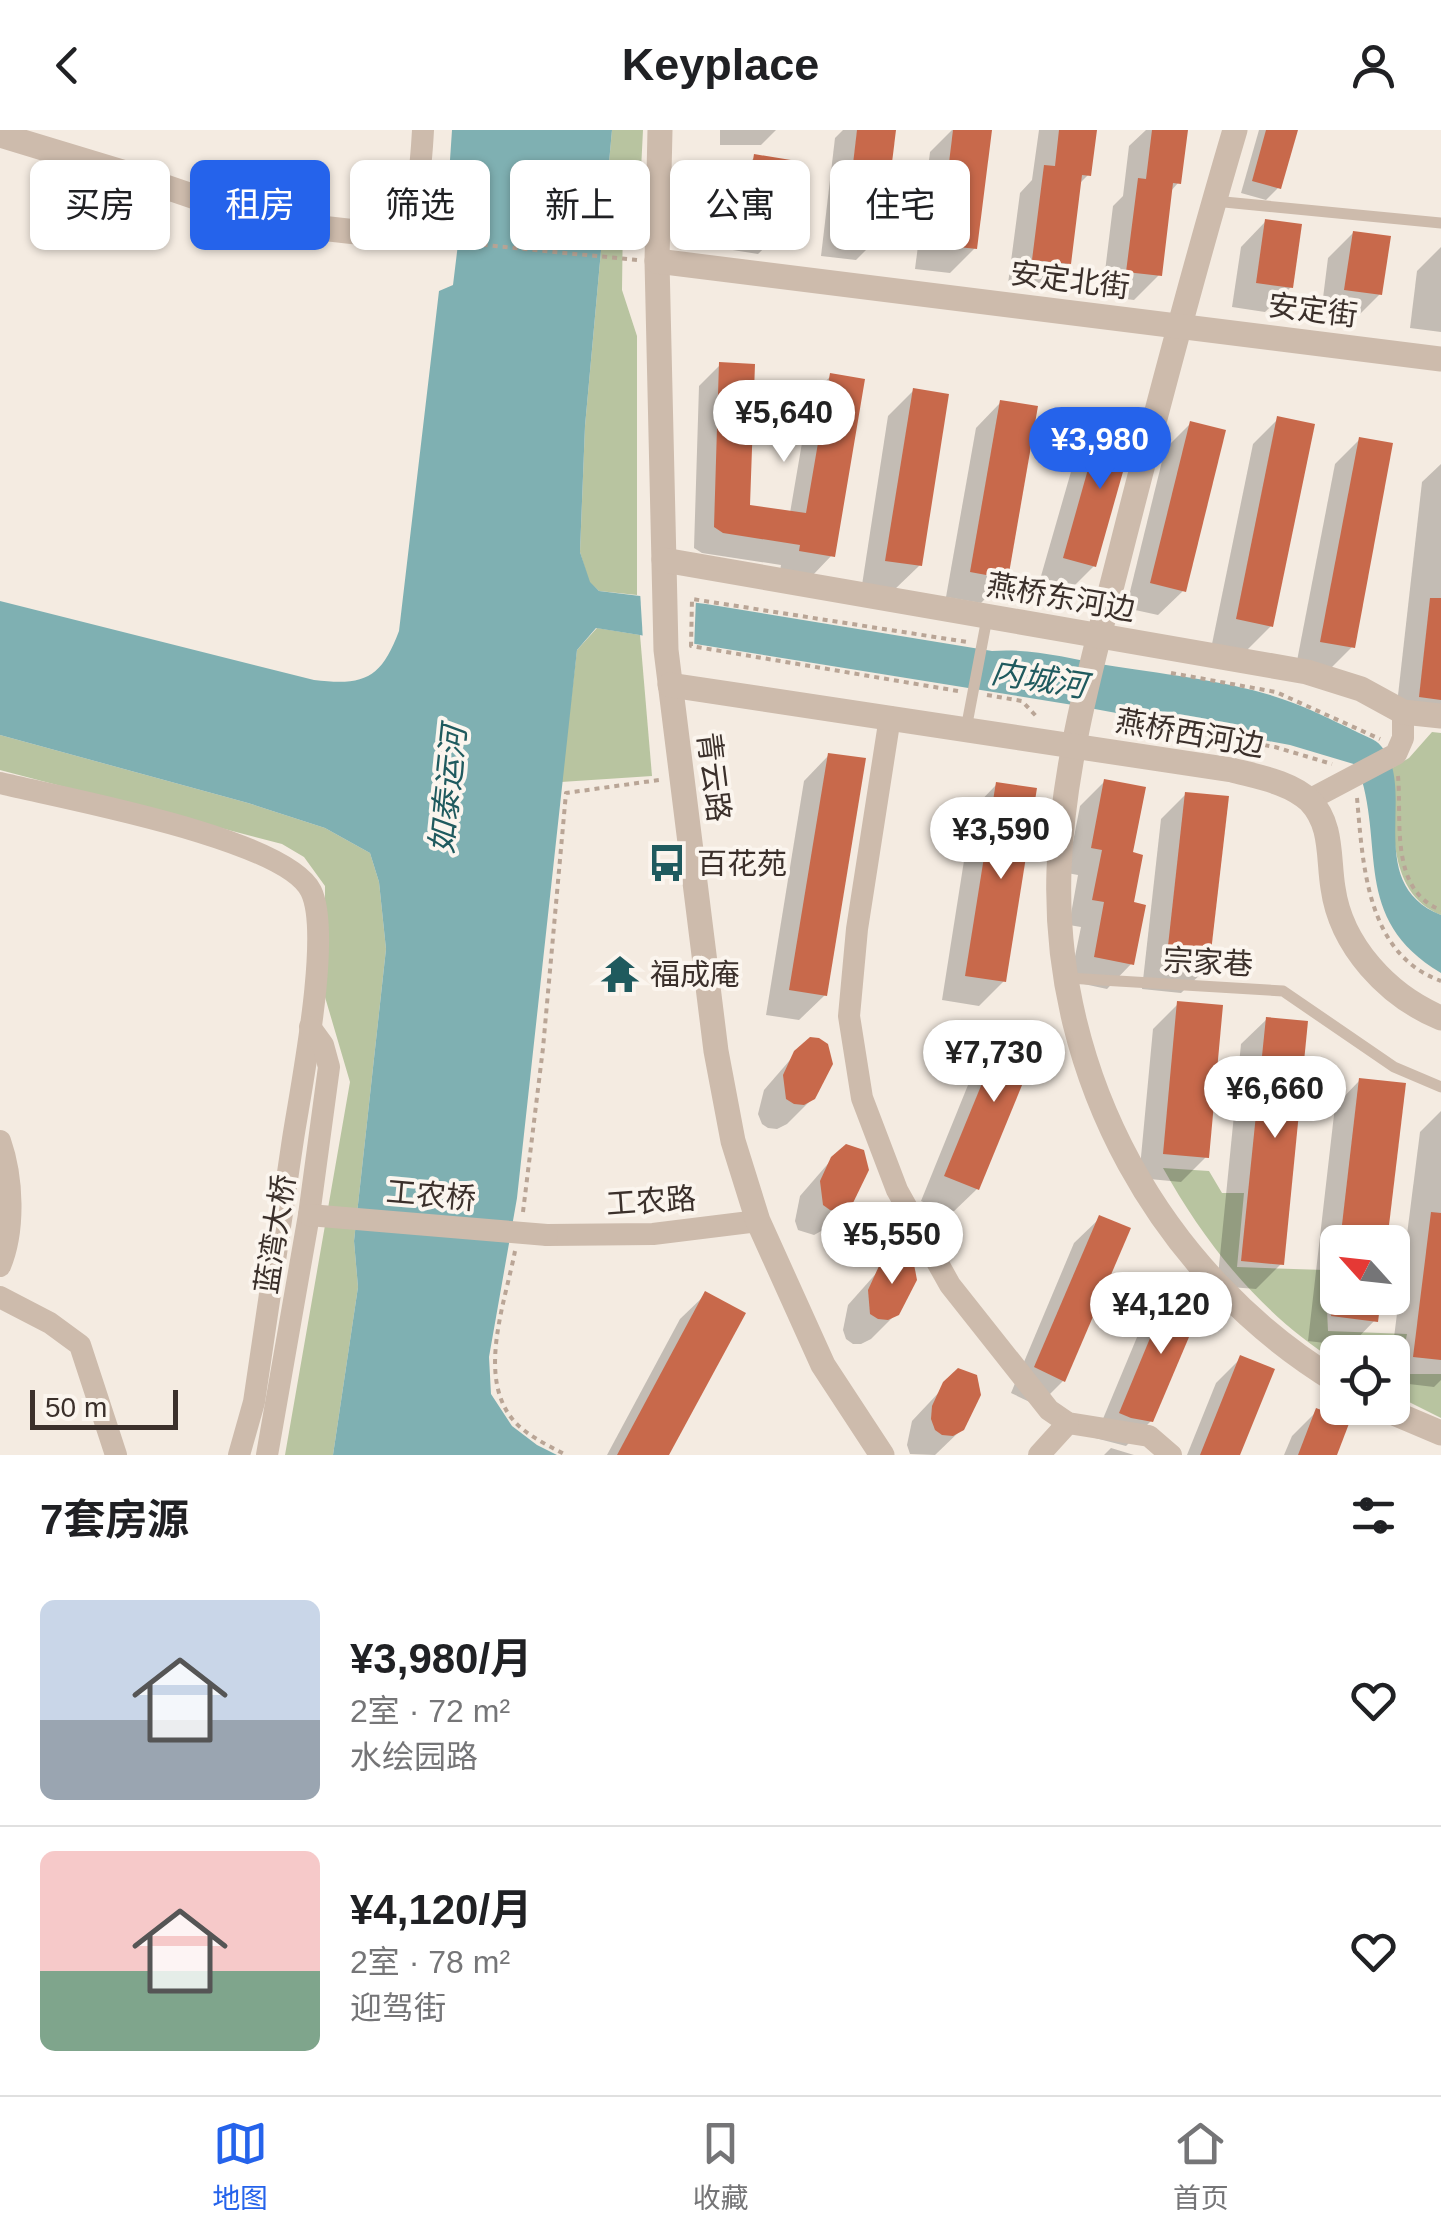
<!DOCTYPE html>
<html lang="zh">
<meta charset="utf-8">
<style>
:root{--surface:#fff;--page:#f2f2f2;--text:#202124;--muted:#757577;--line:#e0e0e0;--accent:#2563eb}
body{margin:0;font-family:Arial,"Noto Sans SC",sans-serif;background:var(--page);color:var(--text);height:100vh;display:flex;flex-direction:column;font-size:38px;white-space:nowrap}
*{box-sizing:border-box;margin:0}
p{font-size:32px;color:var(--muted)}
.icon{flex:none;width:55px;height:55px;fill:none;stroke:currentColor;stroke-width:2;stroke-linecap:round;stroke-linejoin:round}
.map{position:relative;height:1325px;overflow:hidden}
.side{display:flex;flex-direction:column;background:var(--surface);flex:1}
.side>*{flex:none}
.top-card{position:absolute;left:30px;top:30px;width:1382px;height:90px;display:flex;gap:20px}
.needle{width:65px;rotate:297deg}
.controls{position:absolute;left:1320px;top:1095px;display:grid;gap:20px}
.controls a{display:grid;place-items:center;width:90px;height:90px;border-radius:15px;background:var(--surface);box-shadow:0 2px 8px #0004;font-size:50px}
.scale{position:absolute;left:30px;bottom:25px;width:148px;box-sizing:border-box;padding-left:10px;border:5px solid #3b302b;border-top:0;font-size:28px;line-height:35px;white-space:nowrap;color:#3b302b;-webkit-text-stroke:8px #fbf5ee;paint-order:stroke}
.price{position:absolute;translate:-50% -85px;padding:0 22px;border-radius:35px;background:#fff;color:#222;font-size:32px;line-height:65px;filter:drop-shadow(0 2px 5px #0008)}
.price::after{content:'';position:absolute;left:50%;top:60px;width:30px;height:22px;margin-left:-15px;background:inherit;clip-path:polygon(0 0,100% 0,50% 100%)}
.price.selected{background:var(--accent);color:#fff}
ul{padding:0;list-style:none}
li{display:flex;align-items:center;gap:30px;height:250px;padding:0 40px}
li+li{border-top:2px solid var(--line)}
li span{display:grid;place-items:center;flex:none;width:280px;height:200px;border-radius:15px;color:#555}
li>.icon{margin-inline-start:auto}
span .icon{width:120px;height:120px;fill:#fffc;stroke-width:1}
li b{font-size:42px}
h2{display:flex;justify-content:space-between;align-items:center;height:120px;padding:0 40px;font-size:42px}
.tag{padding:0 35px;border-radius:15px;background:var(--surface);box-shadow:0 2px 8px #0004;font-size:35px;line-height:90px}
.tag.selected{background:var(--accent);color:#fff}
header{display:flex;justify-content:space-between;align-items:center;height:130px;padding:0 40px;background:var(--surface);font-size:45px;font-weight:700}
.menu{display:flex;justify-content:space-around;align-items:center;height:140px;border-top:2px solid var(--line);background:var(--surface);font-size:28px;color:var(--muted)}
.menu a{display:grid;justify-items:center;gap:5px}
.menu .selected{color:var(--accent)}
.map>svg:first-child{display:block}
.green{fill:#b8c4a0}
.water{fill:#7fb0b2}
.pier{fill:#f4ebe1}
.shadow{fill:#0003}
.building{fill:#c8694b}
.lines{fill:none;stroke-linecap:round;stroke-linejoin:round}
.path{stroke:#b9a596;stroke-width:4;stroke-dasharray:5 5;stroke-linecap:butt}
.service{stroke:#cdbbac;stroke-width:11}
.minor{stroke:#cdbbac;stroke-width:22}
.tertiary{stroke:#cdbbac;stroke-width:25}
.minor-bridge{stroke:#cdbbac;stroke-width:22}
.labels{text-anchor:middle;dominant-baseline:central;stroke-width:8;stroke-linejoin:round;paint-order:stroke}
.street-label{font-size:30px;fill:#3b302b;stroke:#fbf5ee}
.poi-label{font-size:30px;fill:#3b302b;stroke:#fbf5ee;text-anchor:start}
.water-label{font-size:32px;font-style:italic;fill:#1f5a5e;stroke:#fbf5ee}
</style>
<header><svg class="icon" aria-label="back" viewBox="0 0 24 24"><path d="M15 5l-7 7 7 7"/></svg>Keyplace<svg class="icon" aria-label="person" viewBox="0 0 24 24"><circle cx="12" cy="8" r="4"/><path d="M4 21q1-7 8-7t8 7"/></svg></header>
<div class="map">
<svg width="1441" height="1325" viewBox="0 0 1441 1325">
<rect width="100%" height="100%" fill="#f4ebe1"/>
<g class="green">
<path d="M612,0H643L641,40L623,85L622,160L637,206V465L599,461L589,452L580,422L585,296Z"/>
<path d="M597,498L640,505L652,646L561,652L577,520Z"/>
<path d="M1432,602L1441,603V785C1384,762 1395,689 1392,638L1409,628Z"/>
<path d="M0,605L248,673L325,698L370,723L379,752L386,819L354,1111L358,1157L333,1325H285L350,952L325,867V756L304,727L282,714L0,640Z"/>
<path d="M1163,1038L1209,1041L1222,1063H1244L1237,1137L1325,1140L1328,1201L1407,1204L1399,1244H1441V1288L1393,1264L1392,1222H1338L1337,1232C1261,1184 1206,1115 1163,1038Z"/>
</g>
<path class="water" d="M452,0H612L585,296L580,422L590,452L599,461L706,474L992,521C1030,518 1068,528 1106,535C1161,544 1233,551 1285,570C1309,578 1332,590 1355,601C1362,605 1376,609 1381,616C1419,658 1361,753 1441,785V843C1349,788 1387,715 1357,635L1290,615L1073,575L596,498L577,520L517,1068L489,1227L491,1264L512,1296L537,1315L557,1325H333L358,1157L354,1111L386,819L379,752L370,723L325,698L248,673L0,605V471L314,550C364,556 381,549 399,501L439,161L453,155L463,73L448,60Z"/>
<path class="pier" d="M640,461L696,468L694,519L643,511Z"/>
<g class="shadow">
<path d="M720,0H776L761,15H720Z"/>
<path d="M843,0H894L881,105L856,130L821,126L835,8Z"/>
<path d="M952,0H978L975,118L950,143L915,139L930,22Z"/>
<path d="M1039,0H1094L1088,45L1078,55L1069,133L1043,158L1008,154L1020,63L1032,50Z"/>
<path d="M1146,0H1185L1178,53L1170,62L1159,145L1134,170L1102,166L1113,76L1123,66L1129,16Z"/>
<path d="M1259,0H1295L1279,57L1266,70L1241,63Z"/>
<path d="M755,27L784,99L758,124L720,118L730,52Z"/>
<path d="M1266,91L1291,157L1265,182L1232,177L1241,117Z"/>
<path d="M1353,103L1380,164L1355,189L1321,184L1328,128Z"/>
<path d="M1441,117V202L1410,198L1417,141Z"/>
<path d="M720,235L747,377L790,383L810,266L831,246L832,425L812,446L780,441L781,435L702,423L694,418L699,256Z"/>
<path d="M913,261L920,435L894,460L862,455L888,286Z"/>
<path d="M1001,272L1006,447L981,473L946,467L976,298Z"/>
<path d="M1104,289L1094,436L1069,461L1039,453L1079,314Z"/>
<path d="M1278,289L1271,496L1246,521L1212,514L1253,314Z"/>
<path d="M1190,294L1184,460L1158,485L1126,478L1165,319Z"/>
<path d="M1360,309L1352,517L1327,542L1296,536L1335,334Z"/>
<path d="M1441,334V581L1395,592L1422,352Z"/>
<path d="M829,625L825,865L799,890L766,885L804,651Z"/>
<path d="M1105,651L1130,724L1132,833L1107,859L1070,851L1081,797L1069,795L1078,745L1067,743L1080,676Z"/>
<path d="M997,654L1004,851L979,876L942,870L972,680Z"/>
<path d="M1186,664L1207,838L1181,863L1142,859L1161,689Z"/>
<path d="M1178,874L1206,1027L1181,1052L1139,1048L1153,899Z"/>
<path d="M1267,889L1281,1134L1256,1159L1217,1156L1241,914Z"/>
<path d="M1009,893L977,1059L951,1084L921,1071L983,918Z"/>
<path d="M803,915L813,968L787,994L777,999L768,998L762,994L758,984L764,960Z"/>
<path d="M1360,950L1403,955L1385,1112H1338V1168H1378L1375,1190L1350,1216L1308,1211L1335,976Z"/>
<path d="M1441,981V1250L1434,1257L1392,1252V1223L1420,1002Z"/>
<path d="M839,1021L850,1074L823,1100L814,1105L798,1100L795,1091L800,1066Z"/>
<path d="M1100,1088L1063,1251L1038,1276L1011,1263L1074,1113Z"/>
<path d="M888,1130L897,1183L871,1209L861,1214H853L846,1209L843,1200L848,1175Z"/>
<path d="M1170,1163L1151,1291L1126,1316L1095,1308L1145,1188Z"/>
<path d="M706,1164L666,1325H607L680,1189Z"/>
<path d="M1241,1228L1237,1325H1187L1216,1253Z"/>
<path d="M959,1241L962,1299L935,1325L910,1324L907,1315L912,1291Z"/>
<path d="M1317,1281L1334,1325H1284L1292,1306Z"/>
<path d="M1111,1318L1134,1325H1104Z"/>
</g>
<g class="building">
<path d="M857,0H896L883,106L845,102Z"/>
<path d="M953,0H992L977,119L939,115Z"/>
<path d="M1059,0H1097L1091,46L1082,45L1071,134L1032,130L1044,35L1055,36Z"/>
<path d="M1152,0H1188L1181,54L1173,53L1162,146L1126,142L1138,48L1146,49Z"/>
<path d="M1266,0H1298L1281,59L1252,51Z"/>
<path d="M754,24L797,31L786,100L743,94Z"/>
<path d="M1265,89L1302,94L1293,158L1256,153Z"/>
<path d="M1353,101L1391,106L1382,165L1344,160Z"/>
<path d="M719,232L755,234L750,375L806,383L830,243L865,249L835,427L799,421L800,415L723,403L714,397Z"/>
<path d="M913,258L949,264L922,436L885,431Z"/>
<path d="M1000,270L1038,276L1008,449L970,442Z"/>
<path d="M1103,286L1136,296L1096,437L1063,428Z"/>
<path d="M1277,286L1315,294L1273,497L1236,489Z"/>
<path d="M1190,291L1226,300L1186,462L1150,453Z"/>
<path d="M1359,307L1393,313L1355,518L1320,512Z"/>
<path d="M1430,468H1441V570L1419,567Z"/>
<path d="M828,623L866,628L827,866L789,860Z"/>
<path d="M1104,649L1146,657L1133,722L1143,725L1134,772L1146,775L1134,835L1094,827L1104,772L1092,770L1102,720L1091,718Z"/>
<path d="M996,652L1037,658L1006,852L965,846Z"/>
<path d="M1185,662L1229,666L1209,839L1166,834Z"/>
<path d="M1177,871L1223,875L1209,1028L1163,1024Z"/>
<path d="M1266,887L1308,891L1284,1135L1241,1131Z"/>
<path d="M1008,890L1043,904L979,1060L944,1046Z"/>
<path d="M810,907L819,908L828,914L833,934L815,969L804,975L794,974L786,969L783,945L794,921Z"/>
<path d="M1359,948L1406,953L1387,1112H1340Z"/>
<path d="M846,1014L864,1020L869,1040L852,1075L840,1081L830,1080L823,1075L820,1051L831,1027Z"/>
<path d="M1431,1082L1441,1083V1230L1413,1227Z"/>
<path d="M1099,1085L1131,1098L1065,1252L1034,1237Z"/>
<path d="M894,1123L913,1129L917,1150L899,1185L888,1190L878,1189L870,1184L868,1160L879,1136Z"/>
<path d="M1170,1160L1203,1174L1153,1292L1131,1288L1119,1283Z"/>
<path d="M705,1161L746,1183L669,1325H617Z"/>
<path d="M1334,1168H1381L1378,1192L1331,1186Z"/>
<path d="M1240,1225L1275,1239L1240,1325H1200Z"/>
<path d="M958,1238L977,1245L981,1265L964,1300L953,1306L942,1305L935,1300L931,1289L932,1276L943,1252Z"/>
<path d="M1316,1278L1350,1291L1337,1325H1298Z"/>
</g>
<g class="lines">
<g class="path">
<path d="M423,109L637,130"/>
<path d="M1171,543L1276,562L1380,609"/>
<path d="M958,561L691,516L692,469L967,512"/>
<path d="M987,565L1022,571L1036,586"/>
<path d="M1120,600L1130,591L1275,617L1332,634"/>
<path d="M1398,646C1402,690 1389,760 1441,780"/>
<path d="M1357,668C1363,734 1366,824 1441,851"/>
<path d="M523,1082L543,918L566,663L659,650"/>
<path d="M515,1121C505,1174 473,1255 520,1297C534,1309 551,1317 566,1325"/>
</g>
<g class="service">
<path d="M1214,71L1441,93"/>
<path d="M966,599L987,488"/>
<path d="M1068,848L1283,861L1394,937L1441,957"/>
</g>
<g class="minor">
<path d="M400,107C418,73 421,38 423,0"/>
<path d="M890,587L857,799L849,886L862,968L897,1060L950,1155L1049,1280L1068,1293L1149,1306L1171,1325"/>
<path d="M0,653C61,668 285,708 311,761C332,804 301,957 293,1009C280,1097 267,1184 254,1272L239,1325"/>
<path d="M1309,670L1396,624L1403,608V582"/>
<path d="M0,1011C13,1048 15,1100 0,1136"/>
<path d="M547,1105L653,1104L758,1091"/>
<path d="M0,1167L50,1193L80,1215L116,1325"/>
<path d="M267,1325L309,1085L329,937L323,915L310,897"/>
<path d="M1039,1325L1068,1293"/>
</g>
<g class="tertiary">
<path d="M660,0L657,131L666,520L716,921L733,1011L758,1091L823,1235L882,1325"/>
<path d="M1235,0C1195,135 1159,271 1124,408C1097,516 1063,628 1059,740C1052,947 1161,1145 1338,1252"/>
<path d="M0,5L122,42L268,92L400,107"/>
<path d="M657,131L1441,229"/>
<path d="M664,430L1307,542L1361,559L1403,582L1441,586"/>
<path d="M670,555L1232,640C1258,647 1290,652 1310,671C1333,695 1328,728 1333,758C1341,816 1388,866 1441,888"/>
<path d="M1382,1278L1441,1303"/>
</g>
<path class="minor-bridge" d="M309,1085L547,1105"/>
</g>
<defs>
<g id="bus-bare" transform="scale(3)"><path d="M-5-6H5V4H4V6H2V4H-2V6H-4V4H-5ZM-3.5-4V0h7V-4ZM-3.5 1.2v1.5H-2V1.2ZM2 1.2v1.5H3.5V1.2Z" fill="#1f5a5e" stroke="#fbf5ee" stroke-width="2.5" paint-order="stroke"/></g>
<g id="temple-bare" transform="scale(3)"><path d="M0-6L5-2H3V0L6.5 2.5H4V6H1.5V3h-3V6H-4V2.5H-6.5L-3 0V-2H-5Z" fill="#1f5a5e" stroke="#fbf5ee" stroke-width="2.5" paint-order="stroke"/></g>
</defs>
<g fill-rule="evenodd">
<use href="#bus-bare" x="667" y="733"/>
<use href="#temple-bare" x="620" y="844"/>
</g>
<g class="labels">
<g class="street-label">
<text transform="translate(1070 150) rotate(7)">安定北街</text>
<text transform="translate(1313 180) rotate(7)">安定街</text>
<text transform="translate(1061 467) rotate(10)">燕桥东河边</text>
<text transform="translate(1190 603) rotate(10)">燕桥西河边</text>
<text transform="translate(714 647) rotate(83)">青云路</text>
<text transform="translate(1208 832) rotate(3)">宗家巷</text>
<text transform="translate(431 1065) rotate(5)">工农桥</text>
<text transform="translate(651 1071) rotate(-4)">工农路</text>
<text transform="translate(275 1104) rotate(-81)">蓝湾大桥</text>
</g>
<g class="poi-label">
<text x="697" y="733">百花苑</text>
<text x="650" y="844">福成庵</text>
</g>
<g class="water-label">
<text transform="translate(1039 549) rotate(9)">内城河</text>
<text transform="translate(448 660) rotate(-84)">如泰运河</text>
</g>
</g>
</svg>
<div class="controls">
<a><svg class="needle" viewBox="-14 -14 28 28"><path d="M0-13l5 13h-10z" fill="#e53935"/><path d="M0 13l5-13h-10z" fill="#757577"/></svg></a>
<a><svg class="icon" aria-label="locate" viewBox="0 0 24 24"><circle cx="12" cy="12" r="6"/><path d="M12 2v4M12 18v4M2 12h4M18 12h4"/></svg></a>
</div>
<div class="scale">50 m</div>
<b class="price" style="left:784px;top:335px">¥5,640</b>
<b class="price selected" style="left:1100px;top:362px">¥3,980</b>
<b class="price" style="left:1001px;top:752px">¥3,590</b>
<b class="price" style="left:994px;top:975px">¥7,730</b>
<b class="price" style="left:1275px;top:1011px">¥6,660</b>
<b class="price" style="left:892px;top:1157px">¥5,550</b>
<b class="price" style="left:1161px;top:1227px">¥4,120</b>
<div class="top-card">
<a class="tag">买房</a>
<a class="tag selected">租房</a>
<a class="tag">筛选</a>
<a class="tag">新上</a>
<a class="tag">公寓</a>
<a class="tag">住宅</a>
</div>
</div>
<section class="side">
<h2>7套房源<svg class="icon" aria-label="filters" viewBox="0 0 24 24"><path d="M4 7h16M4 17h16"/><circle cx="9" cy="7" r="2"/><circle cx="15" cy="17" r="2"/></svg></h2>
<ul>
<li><span style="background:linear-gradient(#c9d6e8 60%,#9aa5b1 0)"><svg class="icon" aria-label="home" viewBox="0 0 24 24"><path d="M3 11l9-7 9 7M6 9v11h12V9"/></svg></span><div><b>¥3,980/月</b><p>2室 · 72 m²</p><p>水绘园路</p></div><svg class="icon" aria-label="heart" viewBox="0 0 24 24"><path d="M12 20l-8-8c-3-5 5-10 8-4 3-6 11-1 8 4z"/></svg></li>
<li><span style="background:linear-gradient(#f6c9c9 60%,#7fa58c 0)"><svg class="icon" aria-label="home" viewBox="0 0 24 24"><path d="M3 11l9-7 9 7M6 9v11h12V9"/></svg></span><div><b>¥4,120/月</b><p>2室 · 78 m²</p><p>迎驾街</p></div><svg class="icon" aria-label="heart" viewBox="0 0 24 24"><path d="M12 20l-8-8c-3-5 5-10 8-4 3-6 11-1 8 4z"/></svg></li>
</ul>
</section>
<nav class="menu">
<a class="selected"><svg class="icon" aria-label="map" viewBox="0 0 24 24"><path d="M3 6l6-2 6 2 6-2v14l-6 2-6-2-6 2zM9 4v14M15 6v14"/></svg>地图</a>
<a><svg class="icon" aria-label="saved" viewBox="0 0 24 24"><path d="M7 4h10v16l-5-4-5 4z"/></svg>收藏</a>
<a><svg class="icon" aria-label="home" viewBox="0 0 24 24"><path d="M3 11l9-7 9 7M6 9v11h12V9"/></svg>首页</a>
</nav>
